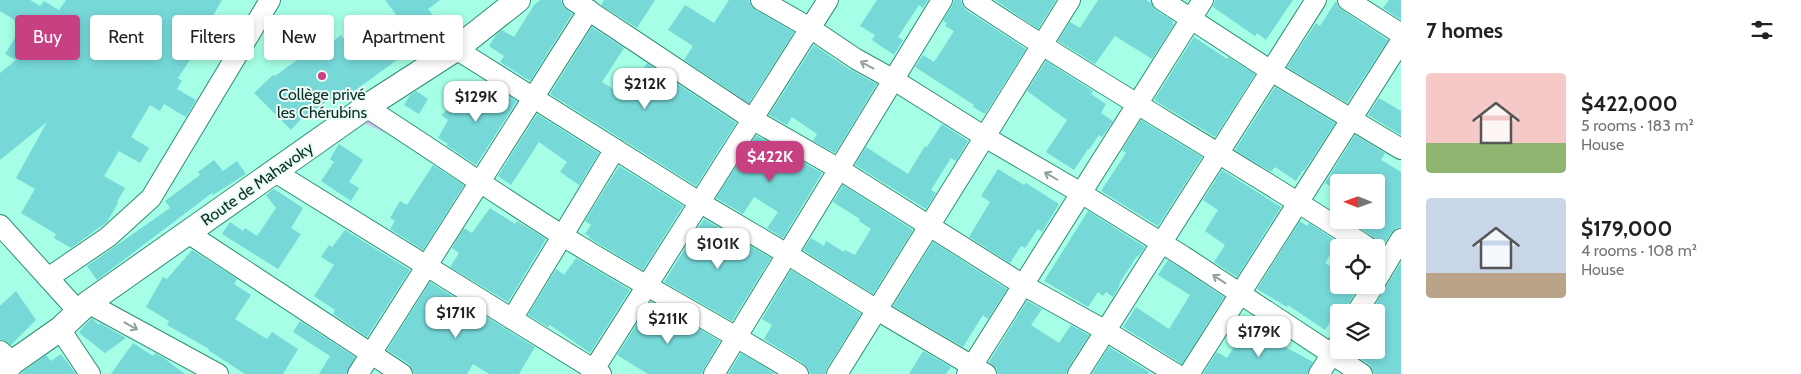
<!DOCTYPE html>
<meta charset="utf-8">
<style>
:root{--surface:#fff;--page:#f2f2f2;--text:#202124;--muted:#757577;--accent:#c74182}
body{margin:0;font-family:Cabin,sans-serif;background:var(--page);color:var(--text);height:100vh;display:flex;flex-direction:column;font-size:19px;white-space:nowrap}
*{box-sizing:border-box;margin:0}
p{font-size:16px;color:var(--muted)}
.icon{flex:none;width:28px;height:28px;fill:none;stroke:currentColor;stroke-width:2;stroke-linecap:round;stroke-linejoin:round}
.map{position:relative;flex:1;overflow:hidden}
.panel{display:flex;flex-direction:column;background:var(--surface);width:400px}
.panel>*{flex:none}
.top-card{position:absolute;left:15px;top:15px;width:475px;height:45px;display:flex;gap:10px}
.needle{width:32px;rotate:271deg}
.controls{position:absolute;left:1330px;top:174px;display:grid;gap:10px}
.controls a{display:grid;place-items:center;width:55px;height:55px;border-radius:5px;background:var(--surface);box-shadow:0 2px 8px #0003;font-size:25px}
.price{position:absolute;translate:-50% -42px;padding:0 11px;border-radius:10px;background:#fff;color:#222;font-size:16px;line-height:32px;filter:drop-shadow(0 1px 2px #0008)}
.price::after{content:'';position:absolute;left:50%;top:30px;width:15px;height:11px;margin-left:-8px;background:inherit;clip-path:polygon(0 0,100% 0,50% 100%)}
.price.current{background:var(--accent);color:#fff}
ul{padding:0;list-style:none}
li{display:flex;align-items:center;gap:15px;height:125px;padding:0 25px}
li span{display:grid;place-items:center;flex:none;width:140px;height:100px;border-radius:5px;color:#555}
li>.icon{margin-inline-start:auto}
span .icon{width:60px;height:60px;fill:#fffc;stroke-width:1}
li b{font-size:21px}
h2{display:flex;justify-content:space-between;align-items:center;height:60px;padding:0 25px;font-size:21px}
.pill{padding:0 18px;border-radius:5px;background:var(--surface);box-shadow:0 2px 8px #0003;font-size:18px;line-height:45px}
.pill.current{background:var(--accent);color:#fff}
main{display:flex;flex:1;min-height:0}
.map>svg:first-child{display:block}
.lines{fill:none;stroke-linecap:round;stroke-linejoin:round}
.stream{stroke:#cfc7f1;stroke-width:5.5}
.building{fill:#76d9d8}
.minor-casing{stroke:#308d77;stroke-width:22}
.tertiary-casing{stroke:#308d77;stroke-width:26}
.minor{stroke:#fff;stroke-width:20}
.tertiary{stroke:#fff;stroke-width:24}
.oneway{stroke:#8fa19d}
.poi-dot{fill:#c74182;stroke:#ebfbf6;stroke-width:2}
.labels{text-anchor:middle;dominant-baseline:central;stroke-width:4;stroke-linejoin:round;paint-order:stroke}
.poi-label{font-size:16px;fill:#072f26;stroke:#ebfbf6}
.street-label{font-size:16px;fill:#072f26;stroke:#ebfbf6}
</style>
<main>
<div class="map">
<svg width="1401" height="374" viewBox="0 0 1401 374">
<rect width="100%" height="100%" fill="#a5fee5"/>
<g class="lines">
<g class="stream">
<path d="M731,93L755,109"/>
<path d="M363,120L385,130"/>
</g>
</g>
<g class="building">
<path d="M0,0H30L40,6L44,1L59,10L66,0H222L196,46L198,48L178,78L182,81L177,89L196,100L186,117L164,104L160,111L150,105L131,137L149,148L140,163L119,151L104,176L125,188L117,202L118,203L107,222L71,248L54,238L56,234L21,213L35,189L16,178L47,122L0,160V73L16,60L5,54L23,25L0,11Z"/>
<path d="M385,0H440L428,9L442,27L419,45Z"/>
<path d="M540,0H561L563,6L572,14L530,81L500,62L504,56L489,46L496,35L502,30L514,37L534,5Z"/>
<path d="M604,0H655L637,28L601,5Z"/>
<path d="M729,0H749L751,6L755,10L794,32L749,103L684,60L693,46L668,30L685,5L714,23Z"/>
<path d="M877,0H928L923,8L919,5L898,37L903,40L894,55L872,40L875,35L860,26Z"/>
<path d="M954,0H961L963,6L966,10L1026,49L985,114L973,107L974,105L915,67L923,55L934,62L954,31L945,26L947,23L943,21L952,6Z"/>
<path d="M995,0H1056L1038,29Z"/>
<path d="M1098,0H1146L1151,3L1156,10L1173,21L1172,23L1174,24L1152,59L1115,36L1095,64L1058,41L1070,22L1080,28Z"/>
<path d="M1215,0H1293L1266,40L1257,33L1255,36L1213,7Z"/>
<path d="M1389,0H1401V20L1383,8Z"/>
<path d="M1336,1L1338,6L1342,10L1388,40L1347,103L1287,67L1316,23L1320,26Z"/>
<path d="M366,22L397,60L339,102L335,96L302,118L291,130L254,93L273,75L275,76L329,37L332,42L341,35L345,40Z"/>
<path d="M592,27L624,48L602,82L625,96L647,63L736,123L696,186L550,94Z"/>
<path d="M1194,37L1227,59L1228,57L1255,74L1215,137L1154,100Z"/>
<path d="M814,45L849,69L877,84L835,153L813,141L817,134L792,117L787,125L769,115Z"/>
<path d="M1046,61L1093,91L1091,94L1106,104L1101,113L1113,121L1102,137L1099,135L1089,150L1088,149L1074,170L1046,152L1067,120L1027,91Z"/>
<path d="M487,83L517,101L476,165L446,145L448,144L438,138L448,120L441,115L454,105L462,110L475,94L478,96Z"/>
<path d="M1275,87L1335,123L1304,171L1303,170L1296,181L1275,167L1271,172L1235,150Z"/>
<path d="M416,91L428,99L419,114L404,105L410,95Z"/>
<path d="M1379,98L1401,111V135L1368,115Z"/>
<path d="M537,114L599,153L565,208L579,185L560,172L567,162L539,142L511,185L498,176Z"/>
<path d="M1141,120L1202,157L1158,226L1101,191L1126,153L1122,150Z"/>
<path d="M942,124L968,141L956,161L951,158L931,190L936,193L926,209L855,165L866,147L908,174L925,146L927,147Z"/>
<path d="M756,135L822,173L783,238L767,228L778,212L754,197L743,214L716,198Z"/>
<path d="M1355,135L1385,153L1381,160L1401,172V227L1396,228L1391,233L1382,248L1375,238L1348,220H1376V198L1378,195L1376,193V182H1333L1330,186L1325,183Z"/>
<path d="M339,144L363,160L349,182L359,188L351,201L321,181L334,162L330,159Z"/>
<path d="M214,160L223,171L237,161L246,174L213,195L212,193L97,280L87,266L170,208L165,201L200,175L198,172Z"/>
<path d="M433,165L464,185L423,250L390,229L395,221L390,218L400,201L407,205Z"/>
<path d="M619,166L683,206L643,270L589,238V236L585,234L591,225L585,221Z"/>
<path d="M998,169L1024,185L1026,183L1059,204L1042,232L1038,229L1025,248L1021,246L1010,263L969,237L990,202L981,196Z"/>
<path d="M1222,170L1281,207L1237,277L1214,262L1225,245L1205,231L1218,210L1203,200Z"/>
<path d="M843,185L913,230L873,294L803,250L811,238L824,246L826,241L844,252L845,250L855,255L871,229L859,221L860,219L833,202Z"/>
<path d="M274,189L303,208L291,228L301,234L278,269L222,234L230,222L243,231L245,228L257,236L276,208L266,195Z"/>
<path d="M490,208L515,224L517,221L546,239L508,302L450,267L459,253L452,248L464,228L472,233Z"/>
<path d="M1088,211L1145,247L1138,257L1137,256L1119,284L1120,285L1113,297L1106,292L1103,296L1098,292L1088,307L1044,281Z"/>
<path d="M704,219L771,258L732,321L664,282Z"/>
<path d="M1300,221L1307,226L1309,223L1338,242L1325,263L1339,272V285H1348L1357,290L1347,306L1345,312H1337L1325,330L1288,305L1287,307L1257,289Z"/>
<path d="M345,230L410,270L367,337L333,314L335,310L314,296L334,265L321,257L329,245L332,247Z"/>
<path d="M933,242L1007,289L988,319L983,315L963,347L893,306Z"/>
<path d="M192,250L237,279L234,284L251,295L235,319L267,339L272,332L298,349L283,374H245L208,350L209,349L167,325L169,321L146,307L163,277L167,279Z"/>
<path d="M576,258L630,290L590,353L550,325L548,327L528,315L556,269L564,275Z"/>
<path d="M1168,260L1224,297L1182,364L1123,327L1136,307L1169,329L1190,295L1158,275Z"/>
<path d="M1401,262V374H1374L1372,368L1369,364L1348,351L1376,350V312H1371Z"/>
<path d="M791,270L861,314L827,368L825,374H810L808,368L804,364L764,339L772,325L762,319Z"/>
<path d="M430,282L535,347L519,374H489L473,364L467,374H414L412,368L409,364L387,350Z"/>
<path d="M16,291L36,320L11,345L0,339V306Z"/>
<path d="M1027,301L1042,309L1031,325L1059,343L1071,325L1089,335L1068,368L1066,374H998L996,368L989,362Z"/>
<path d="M651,302L720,341L704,368L702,374H648L617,355Z"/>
<path d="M92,318L99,325L100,323L126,338L105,353L79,333L83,327Z"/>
<path d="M300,321L355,357L346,374H319L330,356L293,332Z"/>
<path d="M1248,324L1276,342L1313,362L1307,374H1203L1217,352L1227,358Z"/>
<path d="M133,343L153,356L155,353L164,358L185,374H111Z"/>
<path d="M1109,347L1149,372L1148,374H1092Z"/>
<path d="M923,351L951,367L946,374H909Z"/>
<path d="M741,353L763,366L775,374H728Z"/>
<path d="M61,354L76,374H20L46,355L51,361Z"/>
</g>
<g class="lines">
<g class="minor-casing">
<g id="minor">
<path d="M573,0L752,119L839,169L1023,285L1106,331L1176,374"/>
<path d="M761,0L810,28L856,59L894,80L985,137L1081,193L1183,256L1362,374"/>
<path d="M973,0C1102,87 1239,162 1369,248"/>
<path d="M1162,0L1271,71L1401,149"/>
<path d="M1348,0L1401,34"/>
<path d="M456,49L699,202L787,254L877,310L986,374"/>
<path d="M366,107C432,149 496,194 563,236C640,284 721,326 798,374"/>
<path d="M275,172L601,374"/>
<path d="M0,225L78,311"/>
<path d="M188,233L402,374"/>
<path d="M48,278L108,237L151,198L270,0"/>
<path d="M1376,281L1401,239"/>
<path d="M88,303L218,374"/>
<path d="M1357,312L1374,285"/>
<path d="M512,319L615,149"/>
<path d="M60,329L90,374"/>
<path d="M0,351L13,362"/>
<path d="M358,374L589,10"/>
<path d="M591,374L828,0"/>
<path d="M714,374L942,0"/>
<path d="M837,374L1070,0"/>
<path d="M967,374L1203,0"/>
<path d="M1078,374L1316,0"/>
<path d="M1189,374L1401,41"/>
<path d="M1319,374L1339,343"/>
</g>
</g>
<g class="tertiary-casing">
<path id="tertiary" d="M1,374L13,362L60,329L88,303L366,107L456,49L518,0"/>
</g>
<use href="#minor" class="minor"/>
<use href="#tertiary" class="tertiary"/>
</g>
<defs><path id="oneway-shaft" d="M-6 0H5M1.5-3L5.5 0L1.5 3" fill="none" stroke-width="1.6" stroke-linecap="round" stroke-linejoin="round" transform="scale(1.25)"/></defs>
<g class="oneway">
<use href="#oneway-shaft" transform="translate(867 65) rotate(-152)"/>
<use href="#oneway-shaft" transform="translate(1051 176) rotate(-150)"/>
<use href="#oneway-shaft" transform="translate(1219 279) rotate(-147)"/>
<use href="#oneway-shaft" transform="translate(131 326) rotate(29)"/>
</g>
<circle class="poi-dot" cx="322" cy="76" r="5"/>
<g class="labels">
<g class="poi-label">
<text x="322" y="94">Collège privé<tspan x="322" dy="18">les Chérubins</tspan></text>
</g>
<g class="street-label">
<text transform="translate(257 184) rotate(-35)">Route de Mahavoky</text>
</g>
</g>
</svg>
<div class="controls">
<a><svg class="needle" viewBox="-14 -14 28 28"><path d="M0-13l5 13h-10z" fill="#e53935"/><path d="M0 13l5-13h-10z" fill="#757577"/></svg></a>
<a><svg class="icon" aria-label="locate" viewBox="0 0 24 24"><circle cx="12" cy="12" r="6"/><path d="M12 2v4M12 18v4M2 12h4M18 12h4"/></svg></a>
<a><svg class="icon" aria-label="layers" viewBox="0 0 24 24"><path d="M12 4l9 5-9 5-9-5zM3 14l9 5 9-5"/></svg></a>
</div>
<b class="price" style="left:645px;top:110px">$212K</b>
<b class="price" style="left:476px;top:123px">$129K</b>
<b class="price current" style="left:770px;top:183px">$422K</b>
<b class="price" style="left:718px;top:270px">$101K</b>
<b class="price" style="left:456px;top:339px">$171K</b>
<b class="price" style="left:668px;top:345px">$211K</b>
<b class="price" style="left:1259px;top:358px">$179K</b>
<div class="top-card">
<a class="pill current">Buy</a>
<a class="pill">Rent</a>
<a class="pill">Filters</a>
<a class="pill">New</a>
<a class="pill">Apartment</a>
</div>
</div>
<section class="panel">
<h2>7 homes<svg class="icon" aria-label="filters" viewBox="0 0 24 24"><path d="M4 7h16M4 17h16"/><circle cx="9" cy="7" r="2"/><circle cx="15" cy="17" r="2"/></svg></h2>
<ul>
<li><span style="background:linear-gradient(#f6c9c9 70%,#8fb573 0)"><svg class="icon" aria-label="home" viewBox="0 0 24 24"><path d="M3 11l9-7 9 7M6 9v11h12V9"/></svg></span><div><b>$422,000</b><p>5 rooms · 183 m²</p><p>House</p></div></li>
<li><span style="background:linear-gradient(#c9d6e8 75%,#b9a48a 0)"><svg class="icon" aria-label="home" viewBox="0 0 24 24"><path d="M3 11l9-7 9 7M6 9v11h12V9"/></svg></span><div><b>$179,000</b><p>4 rooms · 108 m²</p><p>House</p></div></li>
</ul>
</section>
</main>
